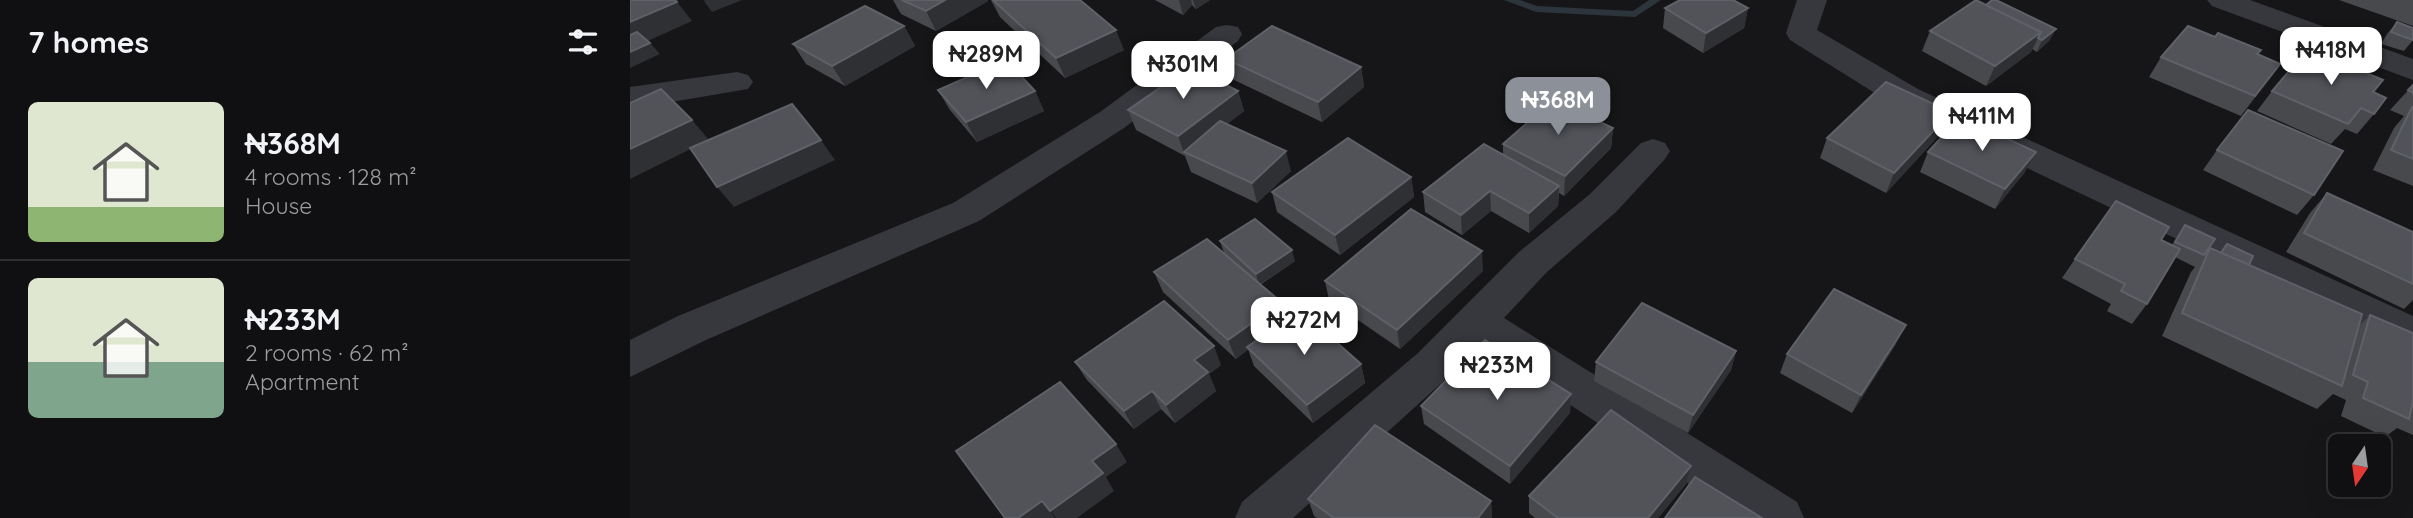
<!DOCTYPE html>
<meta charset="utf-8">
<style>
:root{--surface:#101012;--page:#19191b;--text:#f1f3f6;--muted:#9c9d9f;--line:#303032;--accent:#8c9099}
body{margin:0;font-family:Quicksand,sans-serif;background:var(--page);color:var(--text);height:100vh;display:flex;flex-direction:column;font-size:26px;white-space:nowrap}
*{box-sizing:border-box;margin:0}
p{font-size:23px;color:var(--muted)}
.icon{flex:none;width:38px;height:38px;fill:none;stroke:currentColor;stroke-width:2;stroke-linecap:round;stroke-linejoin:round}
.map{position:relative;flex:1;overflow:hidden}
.side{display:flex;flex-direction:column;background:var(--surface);width:630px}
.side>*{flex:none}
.needle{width:46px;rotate:193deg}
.fabs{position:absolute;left:1698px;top:434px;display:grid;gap:14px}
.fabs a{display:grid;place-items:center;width:63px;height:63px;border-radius:10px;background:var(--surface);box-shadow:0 7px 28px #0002,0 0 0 2px var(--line);font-size:35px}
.price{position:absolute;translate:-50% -60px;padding:0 16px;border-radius:14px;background:#fff;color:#222;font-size:23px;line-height:46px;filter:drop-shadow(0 2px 4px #0008)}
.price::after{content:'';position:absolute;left:50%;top:42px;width:21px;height:16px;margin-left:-10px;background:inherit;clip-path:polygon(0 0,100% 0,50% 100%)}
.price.on{background:var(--accent);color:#fff}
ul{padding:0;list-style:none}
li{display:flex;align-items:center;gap:21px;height:175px;padding:0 28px}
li+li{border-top:2px solid var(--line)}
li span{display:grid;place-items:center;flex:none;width:196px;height:140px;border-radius:10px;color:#555}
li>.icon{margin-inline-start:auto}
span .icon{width:84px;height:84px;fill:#fffc;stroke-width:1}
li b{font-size:30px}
h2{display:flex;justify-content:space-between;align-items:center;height:84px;padding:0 28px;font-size:30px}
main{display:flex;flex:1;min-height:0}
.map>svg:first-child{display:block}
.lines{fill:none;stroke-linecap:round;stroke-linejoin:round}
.stream{fill:#2c353c;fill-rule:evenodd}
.minor{fill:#37383d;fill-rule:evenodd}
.wall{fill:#47494d}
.shaded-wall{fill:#2f3033}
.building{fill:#525359;stroke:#5f6168;stroke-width:2}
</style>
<main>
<section class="side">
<h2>7 homes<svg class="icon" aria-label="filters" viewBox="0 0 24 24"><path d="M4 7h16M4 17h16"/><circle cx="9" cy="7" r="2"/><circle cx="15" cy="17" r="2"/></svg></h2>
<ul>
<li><span style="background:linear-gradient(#dfe7d0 75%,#8fb573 0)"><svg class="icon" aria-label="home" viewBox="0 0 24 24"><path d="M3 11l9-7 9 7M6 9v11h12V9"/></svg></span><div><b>₦368M</b><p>4 rooms · 128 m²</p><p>House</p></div></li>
<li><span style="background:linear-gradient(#dfe7d0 60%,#7fa58c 0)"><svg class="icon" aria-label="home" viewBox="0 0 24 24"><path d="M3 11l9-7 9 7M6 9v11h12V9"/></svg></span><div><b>₦233M</b><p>2 rooms · 62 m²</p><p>Apartment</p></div></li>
</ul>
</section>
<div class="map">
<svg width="1783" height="518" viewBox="0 0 1783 518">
<rect width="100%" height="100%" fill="#161618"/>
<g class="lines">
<path class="stream" d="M874,0H890L907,6L1003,11L1019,0H1031L1005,17L906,12Z"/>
<g class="minor">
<path d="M1167,0H1197L1187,30L1288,89L1783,316V351L1264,105L1160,40L1156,33Z"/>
<path d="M1577,0H1620L1783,59V80L1582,6Z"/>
<path d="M597,25L608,27L612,34L608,41L494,128L349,221L76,340L0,377V340L48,316L323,203L470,112L586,27Z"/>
<path d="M107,72L118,75L123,82L118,89L0,109V87Z"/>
<path d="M1023,139L1035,143L1040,151L1035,159L986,212L917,272L874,318L1167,502L1174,518H1110L849,344L818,377L663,518H605L612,502L788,353L889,252L960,194L1011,143Z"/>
</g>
</g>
<g class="wall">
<path d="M263,0H357L358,1L306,31L271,14Z"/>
<path d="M361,0H450L494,50L435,78L370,17Z"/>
<path d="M525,0H580L566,9L562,5L553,15Z"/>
<path d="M1346,0L1420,40L1407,52L1402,49L1401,52L1356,86L1292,51L1300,31Z"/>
<path d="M1709,0H1783V26Z"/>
<path d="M1035,8H1118L1114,28L1073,53L1033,28Z"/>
<path d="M1767,22L1783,40L1774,51L1751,44L1757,34Z"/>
<path d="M274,26L285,46L215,86L176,64L163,44Z"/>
<path d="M1585,37L1650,64L1611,116L1519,77L1531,57Z"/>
<path d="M596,59L731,67L734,87L692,122L602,79Z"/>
<path d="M1783,85V186L1743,170L1764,128L1774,116L1760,110Z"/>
<path d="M308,90L405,91L414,111L347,142L320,110Z"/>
<path d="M608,91L614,111L597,124L661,171L627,203L561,172L555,156L506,130L498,110Z"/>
<path d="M1642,91L1743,92L1744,114L1727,134L1715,129L1701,144L1627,111Z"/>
<path d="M1321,112L1312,132L1256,193L1190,158L1197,138Z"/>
<path d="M983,128L981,148L934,196L929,193L928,206L899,233L861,211L832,235L795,212L793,192L873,154V144Z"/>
<path d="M1587,150L1684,195L1667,215L1573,170Z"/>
<path d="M1298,152L1395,172L1365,209L1290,172Z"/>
<path d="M781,177L784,197L710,255L647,212L642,192Z"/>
<path d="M1697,193L1783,232V300L1774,309L1656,252L1680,213Z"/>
<path d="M1555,225L1580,248L1590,252L1597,244L1619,265L1729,326L1740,315L1783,333V435L1767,428L1755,437L1711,416L1716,400L1703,394L1687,409L1532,336L1561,272L1565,267L1545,257L1517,304L1502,324L1477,311L1481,304L1432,278L1445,259L1531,240L1542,245Z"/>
<path d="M590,241L665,261L630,285L651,302L656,319L731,364L735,383L683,423L624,366L618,349L606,359L533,292L524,272L594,253Z"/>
<path d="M853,271L770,349L699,300L695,281Z"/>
<path d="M1266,344L1222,413L1150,373L1157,354Z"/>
<path d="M1106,351L1101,370L1058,433L964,381L966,362Z"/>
<path d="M445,362L591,365L579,374L586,391L545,423L531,409L504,429L457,380Z"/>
<path d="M941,394L940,413L880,484L794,424L791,406Z"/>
<path d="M1061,466L1056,484L1028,518H905L899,513V496Z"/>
<path d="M678,499L861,501L862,518H687L684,516Z"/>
</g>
<g class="shaded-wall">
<path d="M75,0H112L82,12L74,1Z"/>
<path d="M315,0H357L358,1L306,31L296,11Z"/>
<path d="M549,0H561L562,5L553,15Z"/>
<path d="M563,0H580L566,9Z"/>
<path d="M47,2L62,21L0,49V22Z"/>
<path d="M1118,8L1114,28L1073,53L1076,33Z"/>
<path d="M274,26L285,46L215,86L202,66Z"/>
<path d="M1426,29L1420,40L1407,52L1412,40Z"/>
<path d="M486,30L494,50L435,78L426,58Z"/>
<path d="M1411,32L1401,52L1356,86L1365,66Z"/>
<path d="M20,43L30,54L0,68V52Z"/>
<path d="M731,67L734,87L692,122L688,102Z"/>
<path d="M405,91L414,111L347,142L336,122Z"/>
<path d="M608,91L614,111L558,154L554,152L555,156L548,136Z"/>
<path d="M1321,112L1312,132L1256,193L1264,173Z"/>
<path d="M62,120L79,140L0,179V149Z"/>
<path d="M983,128L981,148L934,196L935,176Z"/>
<path d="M191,140L205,160L104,207L87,187Z"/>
<path d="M656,151L661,171L627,203L622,183Z"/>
<path d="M1406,152L1395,172L1365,209L1375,189Z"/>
<path d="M781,177L784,197L710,255L705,235Z"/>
<path d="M929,186L928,206L899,233V213Z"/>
<path d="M860,191L861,211L832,235L831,215Z"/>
<path d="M662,250L665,261L629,285L626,274Z"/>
<path d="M852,251L853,271L770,349L767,330Z"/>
<path d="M651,302L657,321L617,347L618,350L606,359L598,340Z"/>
<path d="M1276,325L1266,344L1222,413L1231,395Z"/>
<path d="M584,346L591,365L579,374L586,391L545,423L536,405L564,360Z"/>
<path d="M1106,351L1101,370L1058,433L1063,415Z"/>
<path d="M731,364L735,383L683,423L677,405Z"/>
<path d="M522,391L531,409L504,429L494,411Z"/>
<path d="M941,394L940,413L880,484V466Z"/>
<path d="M486,444L497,462L476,477L484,491L447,518H426L420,511L462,461Z"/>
<path d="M1061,466L1056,484L1028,518H1018Z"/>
<path d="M412,501L425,518H388Z"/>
<path d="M861,501L862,518H848Z"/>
</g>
<g class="building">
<path d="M0,0H45L47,2L0,22Z"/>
<path d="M272,0H315L296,11Z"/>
<path d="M363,0H450L486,30L426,58Z"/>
<path d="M1050,0H1103L1118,8L1076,33L1035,8Z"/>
<path d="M1346,0L1411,32L1365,66L1300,31Z"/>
<path d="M1362,0H1366L1426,29L1412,40L1408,38L1411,32L1356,5Z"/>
<path d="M235,6L274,26L202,66L163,44Z"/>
<path d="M1767,22L1783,28V40L1761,32Z"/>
<path d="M642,26L731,67L688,102L596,59Z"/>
<path d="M1558,26L1585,37L1588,33L1631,50L1627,54L1650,64L1625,96L1531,57Z"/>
<path d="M7,32L20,43L0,52V35Z"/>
<path d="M1678,49L1753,80L1743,92L1756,98L1744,114L1731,108L1718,124L1642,91Z"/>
<path d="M376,60L405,91L336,122L308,90Z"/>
<path d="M560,67L608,91L548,136L498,110Z"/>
<path d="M1256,82L1321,112L1264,173L1197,138Z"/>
<path d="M1783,85V93L1778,90Z"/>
<path d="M31,89L62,120L0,149V103Z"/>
<path d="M923,100L983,128L935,176L873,144Z"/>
<path d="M162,104L191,140L87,187L60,148Z"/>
<path d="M1782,107L1783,108V159L1761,150Z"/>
<path d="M1618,110L1713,151L1684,195L1587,150Z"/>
<path d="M1330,117L1406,152L1375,189L1298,152Z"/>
<path d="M590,121L656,151L622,183L554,152Z"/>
<path d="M718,138L781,177L705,235L642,192Z"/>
<path d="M854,144L929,186L899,213L860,191L831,215L793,192Z"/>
<path d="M1697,193L1783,232V284L1674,233Z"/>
<path d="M1486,201L1539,227L1531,240L1550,249L1517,304L1491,291L1495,284L1445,259Z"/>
<path d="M781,209L852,251L767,330L695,281Z"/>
<path d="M625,219L662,250L626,274L590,241Z"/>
<path d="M1555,225L1585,239L1574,255L1545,242Z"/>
<path d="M577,239L651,302L598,340L524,272Z"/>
<path d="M1597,244L1623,256L1619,265L1591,253Z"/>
<path d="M1580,248L1732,314L1712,386L1552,313Z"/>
<path d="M1204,289L1276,325L1231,395L1157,354Z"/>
<path d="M534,301L584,346L564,360L578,372L536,405L522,391L494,411L445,362Z"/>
<path d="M1012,303L1106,351L1063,415L966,362Z"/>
<path d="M670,310L731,364L677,405L617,347Z"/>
<path d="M1740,315L1783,333V406L1782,405L1779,419L1733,398L1738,382L1723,375Z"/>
<path d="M855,340L941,394L880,466L791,406Z"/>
<path d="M430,382L486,444L462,461L473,473L420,511L412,501L388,518H375L326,451Z"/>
<path d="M981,410L1061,466L1018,518H928L899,496Z"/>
<path d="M745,425L861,501L848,518H704L678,499Z"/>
<path d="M1065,477L1132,518H1035Z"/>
</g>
</svg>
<div class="fabs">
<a><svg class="needle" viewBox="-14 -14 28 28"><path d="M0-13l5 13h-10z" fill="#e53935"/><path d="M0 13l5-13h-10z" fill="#9c9d9f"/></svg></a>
</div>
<b class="price" style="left:1701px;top:87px">₦418M</b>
<b class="price" style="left:356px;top:91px">₦289M</b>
<b class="price" style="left:553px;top:101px">₦301M</b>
<b class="price on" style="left:928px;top:137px">₦368M</b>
<b class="price" style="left:1352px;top:153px">₦411M</b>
<b class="price" style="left:674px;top:357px">₦272M</b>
<b class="price" style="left:867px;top:402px">₦233M</b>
</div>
</main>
